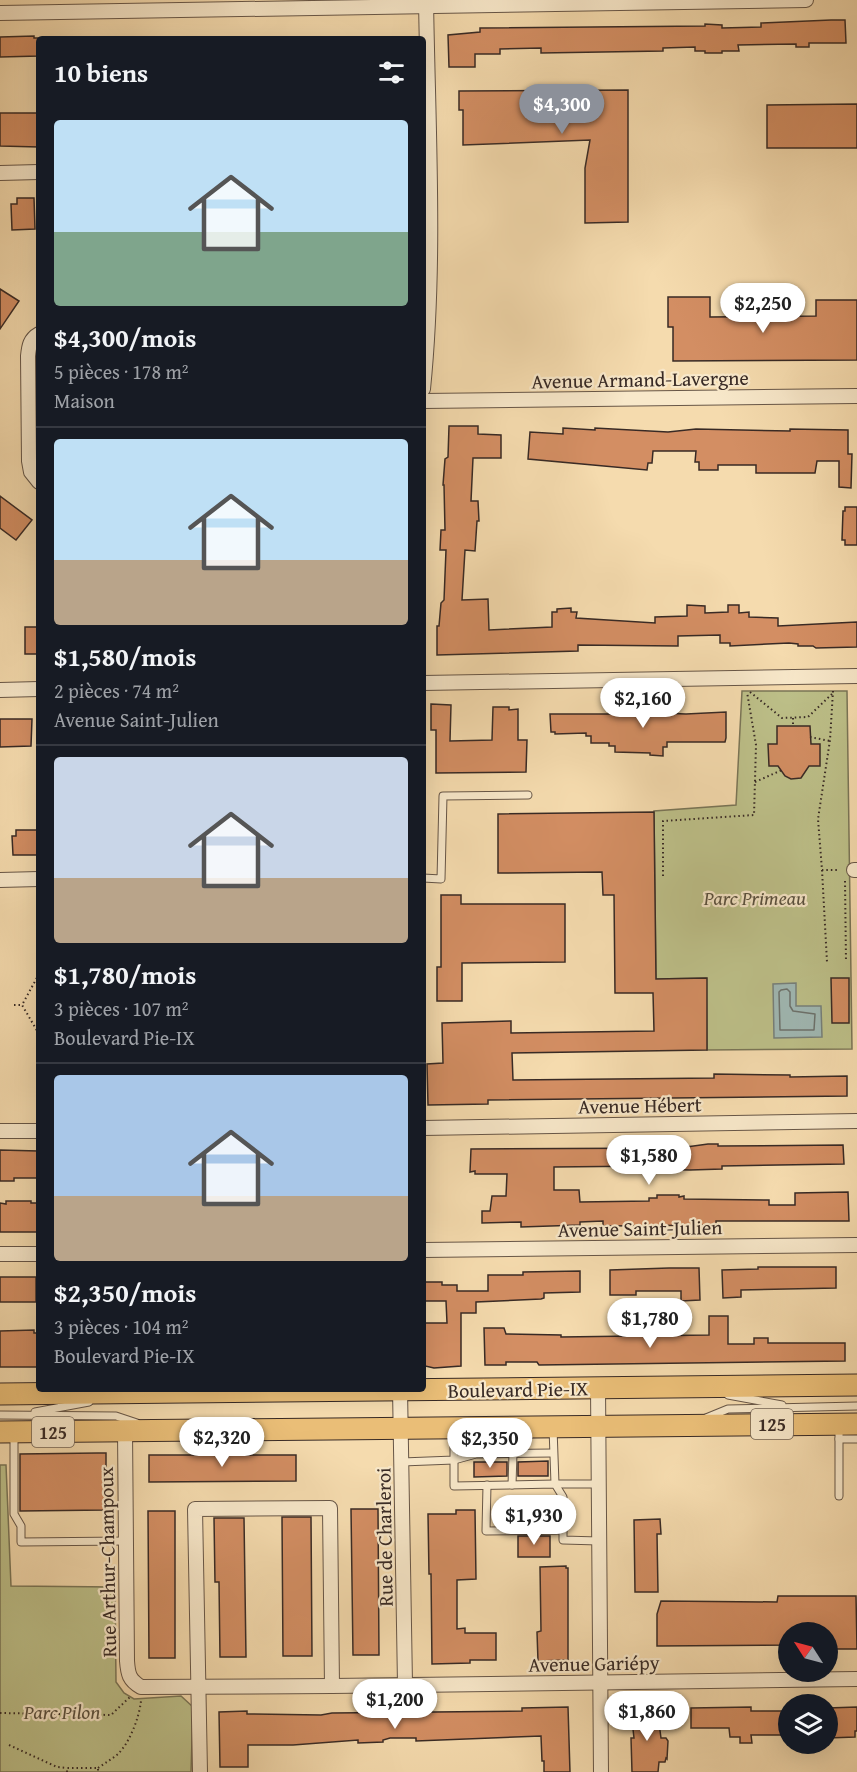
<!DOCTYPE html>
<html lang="fr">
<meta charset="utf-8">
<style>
:root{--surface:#171b24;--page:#242831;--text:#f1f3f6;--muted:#9ea1a6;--line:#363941;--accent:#8c9099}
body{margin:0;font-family:"Gentium Book Plus",serif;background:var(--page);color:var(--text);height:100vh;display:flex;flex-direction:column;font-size:22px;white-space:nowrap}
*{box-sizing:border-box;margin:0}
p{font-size:20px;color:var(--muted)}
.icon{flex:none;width:33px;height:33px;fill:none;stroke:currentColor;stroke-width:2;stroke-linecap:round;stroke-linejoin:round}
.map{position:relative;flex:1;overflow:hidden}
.sheet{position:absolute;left:36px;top:36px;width:390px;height:1356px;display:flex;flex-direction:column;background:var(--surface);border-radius:6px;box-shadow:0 6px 24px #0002}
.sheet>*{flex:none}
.needle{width:39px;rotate:306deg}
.fabs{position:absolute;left:778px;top:1622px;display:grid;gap:12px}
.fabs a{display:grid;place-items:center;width:60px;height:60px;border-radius:50%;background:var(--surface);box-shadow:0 6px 24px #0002;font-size:30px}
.price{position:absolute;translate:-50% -51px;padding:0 14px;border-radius:21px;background:#fff;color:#222;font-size:20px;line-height:39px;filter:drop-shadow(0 2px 3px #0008)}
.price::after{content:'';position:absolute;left:50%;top:36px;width:18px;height:14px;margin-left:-9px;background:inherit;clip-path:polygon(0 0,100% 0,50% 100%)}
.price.on{background:var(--accent);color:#fff}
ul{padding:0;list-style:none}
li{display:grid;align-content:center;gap:12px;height:318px;padding:0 18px}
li+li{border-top:2px solid var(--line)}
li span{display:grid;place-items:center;height:186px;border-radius:6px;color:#555}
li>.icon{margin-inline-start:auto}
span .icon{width:108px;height:108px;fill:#fffc;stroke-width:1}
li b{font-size:26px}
h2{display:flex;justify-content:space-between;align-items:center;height:72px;padding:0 18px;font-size:26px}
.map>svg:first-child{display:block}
.green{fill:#bdc089;stroke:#7a7557;stroke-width:1.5}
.water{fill:#a0b9b5;stroke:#76807b;stroke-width:1.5}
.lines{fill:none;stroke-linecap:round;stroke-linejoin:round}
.shore{stroke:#6c726d;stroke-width:1.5}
.building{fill:#d38e63;stroke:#382a25;stroke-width:1.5}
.lane-casing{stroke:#675647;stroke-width:9}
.street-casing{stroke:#675647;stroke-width:16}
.primary-casing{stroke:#382a25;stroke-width:23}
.path{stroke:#382a25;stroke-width:2;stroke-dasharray:1.5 3;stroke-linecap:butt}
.lane{stroke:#f8e8ca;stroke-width:7}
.street{stroke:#f8e8ca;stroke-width:14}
.primary{stroke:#eabe77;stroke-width:21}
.labels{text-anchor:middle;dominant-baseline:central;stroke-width:4.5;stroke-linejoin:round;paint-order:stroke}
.shield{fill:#f8e8ca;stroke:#726356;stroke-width:1.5}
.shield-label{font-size:18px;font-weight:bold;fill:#382a25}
.street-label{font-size:20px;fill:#382a25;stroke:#f8e8ca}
.park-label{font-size:20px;font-style:italic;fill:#59503e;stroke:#f8e8ca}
</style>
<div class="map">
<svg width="857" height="1772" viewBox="0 0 857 1772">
<rect width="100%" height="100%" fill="#f5dbae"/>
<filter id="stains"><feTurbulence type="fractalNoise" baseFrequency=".00333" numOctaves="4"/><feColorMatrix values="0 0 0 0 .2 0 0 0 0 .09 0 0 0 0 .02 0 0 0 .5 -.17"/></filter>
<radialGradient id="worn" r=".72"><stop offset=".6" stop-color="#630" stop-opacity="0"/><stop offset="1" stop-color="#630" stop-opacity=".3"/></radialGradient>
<g class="green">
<path d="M742,691H847L852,1049L707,1050L706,978L656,979L654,811L736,805Z"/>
<path d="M0,1465H6L11,1586L115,1587L116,1682L124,1693L134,1699L181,1696L193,1707L191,1772H0Z"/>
</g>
<path class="water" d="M796,983V1006H821L822,1037L774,1038L773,984Z"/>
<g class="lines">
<path class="shore" d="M787,989L790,992V1006L793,1011L815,1014L814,1030H780L779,992L781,990Z"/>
</g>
<g class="building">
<path d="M831,20H845L846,43H809V47H796V44L738,45L739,51H722V53H705V51H695V47L663,48V51L541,53V48L500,49V54H475V67H449L448,35L480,32V28L705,26V24L722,25V28L761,27V23Z"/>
<path d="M34,36V38H39V56L0,57V37Z"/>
<path d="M628,90V222L585,223V168L590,140L463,145V110H459V91Z"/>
<path d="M857,104V148H767V105Z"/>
<path d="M0,113H39V147L0,146Z"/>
<path d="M17,198H34L35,229L12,230L11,204H17Z"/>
<path d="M0,289L19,301L0,329Z"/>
<path d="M668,297H710V317L816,316V300H857V360L673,361V327H668Z"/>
<path d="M449,426H478V434L501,435V458H473L471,501H478L479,521H477L475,551L465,550L462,600L488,599L489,630L552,627V612H557V609L571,608V612H577L576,618L655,623V617L687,616V605L705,606V613L728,612V605H739V613L749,612V617L778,618V626L857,622V647L816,648L813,646H798V644L789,643L730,646V643H720V635L678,636V646L578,645V651L437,655V626H439L441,603L444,600L446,550H440L441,530H445L444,485H443L445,459L448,457Z"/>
<path d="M563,428L595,430V428L668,432L696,429L790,431V429L848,430V454H852L851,488L839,487V461H817L815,473H756V465H718V470H699V462H695L696,451H653L652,463H648L647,470L528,459L530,432L563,434Z"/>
<path d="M0,496L32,520L16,540L0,528Z"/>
<path d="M845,507H857V545H845V540H842L843,511H845Z"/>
<rect x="25" y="627" width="14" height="27"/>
<path d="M431,704L451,705L450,741L492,740L493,707H509V710L518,709V740H527L526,772L436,773V730H431Z"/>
<path d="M611,711L686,714L726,712V738L725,742H667V747H663V756L650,755V753L615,752V746H609V743H591V736H586V733L555,734V732H551L550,714H611Z"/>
<path d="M0,719H32L31,746L0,747Z"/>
<path d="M777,726H810L811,744H820V766H809L801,778L791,779L785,776L778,766H769L768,744H777Z"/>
<path d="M654,812L656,979L707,978V1050L512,1053L513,1080L714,1078V1074L790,1075V1077L847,1076V1096L488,1100V1104L428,1105L427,1064L443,1063L442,1023L511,1021V1033L654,1031L653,993H615L614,895H603L602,872L498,873V814Z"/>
<path d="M16,830H39V855H13L12,836H16Z"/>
<path d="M441,895H461V904H565V962L462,963V1001H437V967H441Z"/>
<path d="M831,978H849V1023H832Z"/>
<path d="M708,1144H718V1146L843,1145L844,1164L722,1166V1169L690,1170L650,1169V1166L554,1167V1190H579L580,1202L649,1201V1198H657V1195H679V1197L684,1196V1199L769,1200V1205H795V1193L848,1192L849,1221H716V1225L603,1226V1221L580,1222V1225L521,1227V1222L482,1223V1211H490L492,1196H506L507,1174H475V1171L470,1172L471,1149L679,1148Z"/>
<path d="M0,1150L38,1151V1178H14V1181H0Z"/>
<path d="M6,1201H31V1203H39V1232H0V1203L6,1204Z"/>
<path d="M758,1267H836V1288L741,1290V1297L723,1298L722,1270L758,1269Z"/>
<path d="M669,1268H699L700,1300L681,1301V1291H636V1295H610V1270Z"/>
<path d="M580,1271V1292L544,1293V1298L541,1299L476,1302V1313H461V1366L434,1368L425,1366V1323H447L446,1301H425V1282H442V1285H457V1291H488V1275H523V1272Z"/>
<rect x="0" y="1277" width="36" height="25"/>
<path d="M709,1316H728V1344H754V1338H768V1343H845V1361L539,1365L537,1362H506V1365H485L484,1328H504L506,1334L561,1335V1337L709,1335Z"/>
<path d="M34,1330V1333H38V1367H0V1331Z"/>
<path d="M98,1453H106V1510L20,1511V1454Z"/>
<path d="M149,1455H296V1481L149,1482Z"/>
<path d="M548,1461V1476H518V1462Z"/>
<path d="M474,1462H507V1476L474,1477Z"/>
<path d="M538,1504V1525H497V1505Z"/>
<path d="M351,1509H378L379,1655H353Z"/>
<path d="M456,1510H475L476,1579L457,1580V1629L465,1628V1633H496V1660H470V1663L432,1664L431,1574H429L428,1514H456Z"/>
<path d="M148,1511H175V1658H149Z"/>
<path d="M282,1517H311L312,1656H283Z"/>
<path d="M214,1518H244L246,1657H220L219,1582H215Z"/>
<path d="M660,1519L661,1534H657L658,1592H635L634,1520Z"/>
<rect x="518" y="1536" width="32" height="21"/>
<path d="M566,1566V1568H568V1660L538,1661L537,1632L541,1631L540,1567Z"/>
<path d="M778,1596H856L857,1649H828V1632H789V1645L657,1646V1614L661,1601L777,1602Z"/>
<path d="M568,1707L570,1772H544V1761H542L541,1736L416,1741V1738H390L383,1740V1742L358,1743V1740L293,1745H248V1767H220L219,1712L247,1711V1714L321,1715L332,1713L522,1711V1708Z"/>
<path d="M751,1707V1711H789V1728H784V1735H751L752,1743H740V1737H730L729,1728H691V1708Z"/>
<path d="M857,1707V1731H855V1737L828,1738V1708Z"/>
<path d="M657,1708L661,1738H666L668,1741L667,1759L666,1758L665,1762H659L658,1772H632L631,1738H634L631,1712Z"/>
</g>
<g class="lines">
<g class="lane-casing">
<g id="lane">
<path d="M423,878L441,879L443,796L528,795"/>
<path d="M728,1395L782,1405"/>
<path d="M35,1412L89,1402"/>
<path d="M0,1415L116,1416L137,1423"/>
<path d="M706,1418L728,1409L857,1406"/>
<path d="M839,1426V1496"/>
<path d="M553,1428L555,1484H598"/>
<path d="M454,1431V1486L555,1484L563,1497V1540L599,1541"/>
<path d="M14,1434V1514L21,1526V1542L126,1541"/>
<path d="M839,1439H857"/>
<path d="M402,1462L454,1460L476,1454L553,1453"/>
<path d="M487,1485L486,1531L563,1530"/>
<path d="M512,1485L513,1453"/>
</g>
</g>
<g class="street-casing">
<g id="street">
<path d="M0,13L806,0"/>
<path d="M0,173L39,172"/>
<path d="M39,334C30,339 29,346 28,356L29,461L31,472L39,482"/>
<path d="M423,389C436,260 428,130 426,0"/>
<path d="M423,401L857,396"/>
<path d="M423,683L857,676"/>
<path d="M0,690L39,689"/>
<path d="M854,870H857"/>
<path d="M0,880L39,879"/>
<path d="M423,1128L857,1121"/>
<path d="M0,1131H39"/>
<path d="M423,1250L857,1245"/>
<path d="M0,1254H39"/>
<path d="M598,1387L601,1772"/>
<path d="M400,1389L405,1684"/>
<path d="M125,1431L127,1661C128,1674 129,1680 141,1687L332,1686L857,1679"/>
<path d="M200,1772L195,1509L330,1508L332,1686"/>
</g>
</g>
<g class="primary-casing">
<g id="primary">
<path d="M0,1394L857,1385"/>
<path d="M0,1432L857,1424"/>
</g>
</g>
<g class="path">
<path d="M833,691L830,740L818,819L822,870H839"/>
<path d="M750,692L782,718L808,717L833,693"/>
<path d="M793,718V726"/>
<path d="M810,737L830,741"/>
<path d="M755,782L782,770"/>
<path d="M822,870L827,962"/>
<path d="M663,876V821L754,815L756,745L747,692"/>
<path d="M845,881L846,962"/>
<path d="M39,974L22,1005L39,1034"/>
<path d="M14,1005H22"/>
<path d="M0,1713L111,1715L131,1696"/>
<path d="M9,1745L57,1767L67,1768"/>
<path d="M98,1768C105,1763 112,1759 118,1754C130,1742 139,1718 141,1701"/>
<path d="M67,1772V1768H98V1772"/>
</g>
<use href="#lane" class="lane"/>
<use href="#street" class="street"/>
<use href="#primary" class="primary"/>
</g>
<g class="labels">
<g class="shield">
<rect x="751" y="1409" width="42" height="30" rx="4.5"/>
<rect x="32" y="1417" width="42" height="30" rx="4.5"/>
</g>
<g class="shield-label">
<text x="772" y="1424">125</text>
<text x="53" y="1432">125</text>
</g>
<g class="street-label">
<text transform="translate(640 379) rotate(-1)">Avenue Armand-Lavergne</text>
<text transform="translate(640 1105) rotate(-1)">Avenue Hébert</text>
<text transform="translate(640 1228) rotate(-1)">Avenue Saint-Julien</text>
<text transform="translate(518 1389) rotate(-1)">Boulevard Pie-IX</text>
<text transform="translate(384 1537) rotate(-91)">Rue de Charleroi</text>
<text transform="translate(107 1562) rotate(-91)">Rue Arthur-Champoux</text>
<text transform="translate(594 1663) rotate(-1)">Avenue Gariépy</text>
</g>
<g class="park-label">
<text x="755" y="897">Parc Primeau</text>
<text x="62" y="1711">Parc Pilon</text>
</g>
</g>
<rect width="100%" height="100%" filter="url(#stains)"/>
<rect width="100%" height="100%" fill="url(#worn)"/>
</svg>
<div class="fabs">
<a><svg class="needle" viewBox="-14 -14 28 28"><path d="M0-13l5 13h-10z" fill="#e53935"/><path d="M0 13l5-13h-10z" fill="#9ea1a6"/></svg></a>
<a><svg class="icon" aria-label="layers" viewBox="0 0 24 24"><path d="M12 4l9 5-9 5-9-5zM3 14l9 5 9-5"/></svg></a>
</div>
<b class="price on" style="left:562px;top:135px">$4,300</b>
<b class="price" style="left:763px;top:334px">$2,250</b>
<b class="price" style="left:643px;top:729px">$2,160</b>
<b class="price" style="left:649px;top:1186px">$1,580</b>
<b class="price" style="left:650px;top:1349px">$1,780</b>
<b class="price" style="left:222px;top:1468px">$2,320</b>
<b class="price" style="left:490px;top:1469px">$2,350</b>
<b class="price" style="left:534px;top:1546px">$1,930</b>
<b class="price" style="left:395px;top:1730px">$1,200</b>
<b class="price" style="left:647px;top:1742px">$1,860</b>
<section class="sheet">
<h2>10 biens<svg class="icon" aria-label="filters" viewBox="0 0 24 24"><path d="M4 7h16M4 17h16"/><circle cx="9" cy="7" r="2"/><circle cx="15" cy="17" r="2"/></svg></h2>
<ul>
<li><span style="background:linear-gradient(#bfe0f5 60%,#7fa58c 0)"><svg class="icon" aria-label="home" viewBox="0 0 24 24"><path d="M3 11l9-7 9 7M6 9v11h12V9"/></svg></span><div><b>$4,300/mois</b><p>5 pièces · 178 m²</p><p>Maison</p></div></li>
<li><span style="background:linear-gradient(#bfe0f5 65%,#b9a48a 0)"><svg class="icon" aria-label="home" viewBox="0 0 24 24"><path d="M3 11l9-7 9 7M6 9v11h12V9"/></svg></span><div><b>$1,580/mois</b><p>2 pièces · 74 m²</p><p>Avenue Saint-Julien</p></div></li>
<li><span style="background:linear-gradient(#c9d6e8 65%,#b9a48a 0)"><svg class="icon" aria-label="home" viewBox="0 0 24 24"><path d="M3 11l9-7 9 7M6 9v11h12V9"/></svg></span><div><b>$1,780/mois</b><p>3 pièces · 107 m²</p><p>Boulevard Pie-IX</p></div></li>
<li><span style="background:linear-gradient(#a9c7e8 65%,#b9a48a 0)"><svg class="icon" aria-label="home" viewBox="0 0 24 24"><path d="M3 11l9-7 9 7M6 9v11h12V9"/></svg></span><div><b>$2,350/mois</b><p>3 pièces · 104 m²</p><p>Boulevard Pie-IX</p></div></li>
</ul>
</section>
</div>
